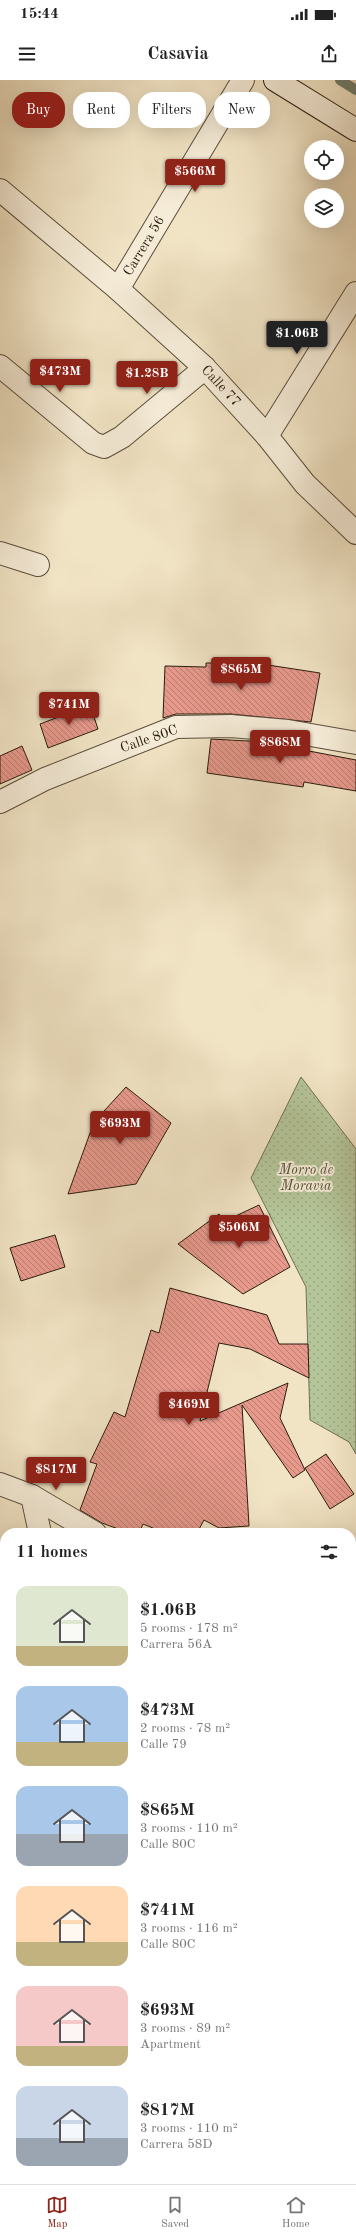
<!DOCTYPE html>
<meta charset="utf-8">
<style>
:root{--surface:#fff;--page:#f2f2f2;--text:#222;--muted:#767676;--line:#e0e0e0;--accent:#8f2418}
body{margin:0;font-family:"Old Standard TT",serif;background:var(--page);color:var(--text);height:100vh;display:flex;flex-direction:column;font-size:15px;white-space:nowrap}
*{box-sizing:border-box;margin:0}
p{font-size:13px;color:var(--muted)}
.icon{flex:none;width:22px;height:22px;fill:none;stroke:currentColor;stroke-width:2;stroke-linecap:round;stroke-linejoin:round}
.map{position:relative;flex:1;overflow:hidden}
.sheet{position:absolute;left:0px;top:1448px;width:356px;height:656px;display:flex;flex-direction:column;background:var(--surface);border-radius:16px 16px 0 0;box-shadow:0 4px 16px #0002}
.sheet>*{flex:none}
.hud{position:absolute;left:12px;top:12px;width:332px;height:36px;display:flex;gap:8px}
.fabs{position:absolute;left:304px;top:60px;display:grid;gap:8px}
.fabs a{display:grid;place-items:center;width:40px;height:40px;border-radius:50%;background:var(--surface);box-shadow:0 4px 16px #0002;font-size:20px}
.price{position:absolute;translate:-50% -34px;padding:0 9px;border-radius:4px;background:var(--accent);color:#fff;font-size:13px;line-height:26px;filter:drop-shadow(0 1px 2px #0008)}
.price::after{content:'';position:absolute;left:50%;top:24px;width:12px;height:9px;margin-left:-6px;background:inherit;clip-path:polygon(0 0,100% 0,50% 100%)}
.price.selected{background:#222;color:#fff}
ul{padding:0;list-style:none}
li{display:flex;align-items:center;gap:12px;height:100px;padding:0 16px}
li span{display:grid;place-items:center;flex:none;width:112px;height:80px;border-radius:12px;color:#555}
li>.icon{margin-inline-start:auto}
span .icon{width:48px;height:48px;fill:#fffc;stroke-width:1}
li b{font-size:17px}
h2{display:flex;justify-content:space-between;align-items:center;height:48px;padding:0 16px;font-size:17px}
.tag{padding:0 14px;border-radius:16px;background:var(--surface);box-shadow:0 4px 16px #0002;font-size:14px;line-height:36px}
.tag.selected{background:var(--accent);color:#fff}
.status{display:flex;justify-content:space-between;align-items:center;height:28px;padding:0 20px;background:var(--surface);direction:ltr}
.status svg{height:11px;fill:currentColor}
header{display:flex;justify-content:space-between;align-items:center;height:52px;padding:0 16px;background:var(--surface);font-size:18px;font-weight:700}
.dock{display:flex;justify-content:space-around;align-items:center;height:56px;border-top:1px solid var(--line);background:var(--surface);font-size:11px;color:var(--muted)}
.dock a{display:grid;justify-items:center;gap:2px}
.dock .selected{color:var(--accent)}
.map>svg:first-child{display:block}
.park{fill:url(#park-dots);stroke:#6f7054}
.lines{fill:none;stroke-linecap:round;stroke-linejoin:round}
.stream{stroke:#6e7e6f;stroke-width:10}
.building{fill:url(#building-back-hatch);stroke:#2a1c0e}
.street-casing{stroke:#5c4e3c;stroke-width:24}
.secondary-casing{stroke:#2a1c0e;stroke-width:24}
.street{stroke:#f6edd9;stroke-width:22}
.secondary{stroke:#f6edd9;stroke-width:22}
.labels{text-anchor:middle;dominant-baseline:central;stroke-width:4;stroke-linejoin:round;paint-order:stroke}
.street-label{font-size:14px;fill:#2a1c0e;stroke:#f6edd9}
.park-label{font-size:14px;font-style:italic;fill:#534f38;stroke:#f6edd9}
</style>
<div class="status"><b>15:44</b><svg viewBox="0 0 49 12"><path d="M0 12V9h3v3zM5 12V6h3v6zM10 12V3h3v9zM15 12V0h3v12zM26 1h20v11H26zM47 4h2v5h-2z"/></svg></div>
<header><svg class="icon" aria-label="menu" viewBox="0 0 24 24"><path d="M4 6h16M4 12h16M4 18h16"/></svg>Casavia<svg class="icon" aria-label="share" viewBox="0 0 24 24"><path d="M12 15V3M7 8l5-5 5 5M5 13v7h14v-7"/></svg></header>
<div class="map">
<svg width="356" height="2104" viewBox="0 0 356 2104">
<defs>
<pattern id="park-dots" width="8" height="8" patternUnits="userSpaceOnUse"><rect width="8" height="8" fill="#b4c599"/><path d="M2 2h.1M6 6h.1" fill="none" stroke="#9ba983" stroke-width="1.8" stroke-linecap="round"/></pattern>
<pattern id="building-back-hatch" width="6" height="6" patternUnits="userSpaceOnUse"><rect width="6" height="6" fill="#e7998c"/><path d="M-1 5l2 2M0 0l6 6M5-1l2 2" fill="none" stroke="#bb7c71"/></pattern>
</defs>
<rect width="100%" height="100%" fill="#f1e4c5"/>
<filter id="stains"><feTurbulence type="fractalNoise" baseFrequency=".005" numOctaves="4"/><feColorMatrix values="0 0 0 0 .2 0 0 0 0 .09 0 0 0 0 .02 0 0 0 .5 -.17"/></filter>
<radialGradient id="worn" r=".72"><stop offset=".6" stop-color="#630" stop-opacity="0"/><stop offset="1" stop-color="#630" stop-opacity=".3"/></radialGradient>
<path class="park" d="M301,997L356,1069V1374L349,1362L310,1340L306,1207L251,1098Z"/>
<g class="lines">
<path class="stream" d="M340,0L356,10"/>
</g>
<g class="building">
<path d="M206,583H268V585L320,593L311,642L231,634H176L163,638L165,586L206,587Z"/>
<path d="M90,625L98,649L48,668L40,644Z"/>
<path d="M211,659L286,663L307,667L306,670L309,671L356,680V711L304,702L303,707L207,693Z"/>
<path d="M22,666L32,690L0,704V676Z"/>
<path d="M126,1007L171,1043L136,1104L68,1114L94,1042Z"/>
<path d="M259,1125L290,1187L243,1214L178,1164L219,1134L225,1141Z"/>
<path d="M55,1155L65,1187L21,1201L10,1168Z"/>
<path d="M170,1208L267,1235L279,1264H308L309,1298L250,1269L219,1263L200,1341L288,1303L280,1338L305,1390L293,1398L242,1325L249,1446L219,1448L204,1440L197,1453H165L143,1444L139,1453H129L102,1443L80,1430L97,1384L90,1382L114,1332L125,1337L151,1250L159,1253Z"/>
<path d="M326,1374L354,1414L330,1429L305,1388Z"/>
</g>
<g class="lines">
<g class="street-casing">
<g id="street">
<path d="M0,110L118,209L205,288L267,356L305,404L356,453"/>
<path d="M118,209L243,0"/>
<path d="M0,286L93,363L104,367L122,357L205,288"/>
<path d="M267,356L356,213"/>
<path d="M0,473L38,485"/>
<path d="M0,722L45,699L176,647L231,646L288,651L356,663"/>
<path d="M0,1404L32,1416L95,1453"/>
<path d="M32,1416L40,1453"/>
<path d="M351,1775L356,1773"/>
<path d="M351,1862H356"/>
<path d="M0,1894L5,1907"/>
<path d="M351,2014H356"/>
<path d="M91,2099L93,2104"/>
<path d="M169,2099L171,2104"/>
<path d="M271,2104V2099"/>
</g>
</g>
<g class="secondary-casing">
<path id="secondary" d="M275,0L356,50"/>
</g>
<use href="#street" class="street"/>
<use href="#secondary" class="secondary"/>
</g>
<g class="labels">
<g class="street-label">
<text transform="translate(144 166) rotate(-59)">Carrera 56</text>
<text transform="translate(221 306) rotate(47)">Calle 77</text>
<text transform="translate(149 659) rotate(-19)">Calle 80C</text>
</g>
<g class="park-label">
<text x="306" y="1090">Morro de<tspan x="306" dy="16">Moravia</tspan></text>
</g>
</g>
<rect width="100%" height="100%" filter="url(#stains)"/>
<rect width="100%" height="100%" fill="url(#worn)"/>
</svg>
<div class="fabs">
<a><svg class="icon" aria-label="locate" viewBox="0 0 24 24"><circle cx="12" cy="12" r="6"/><path d="M12 2v4M12 18v4M2 12h4M18 12h4"/></svg></a>
<a><svg class="icon" aria-label="layers" viewBox="0 0 24 24"><path d="M12 4l9 5-9 5-9-5zM3 14l9 5 9-5"/></svg></a>
</div>
<b class="price" style="left:195px;top:113px">$566M</b>
<b class="price selected" style="left:297px;top:275px">$1.06B</b>
<b class="price" style="left:60px;top:313px">$473M</b>
<b class="price" style="left:147px;top:315px">$1.28B</b>
<b class="price" style="left:241px;top:611px">$865M</b>
<b class="price" style="left:69px;top:646px">$741M</b>
<b class="price" style="left:280px;top:684px">$868M</b>
<b class="price" style="left:120px;top:1065px">$693M</b>
<b class="price" style="left:239px;top:1169px">$506M</b>
<b class="price" style="left:189px;top:1346px">$469M</b>
<b class="price" style="left:56px;top:1411px">$817M</b>
<div class="hud">
<a class="tag selected">Buy</a>
<a class="tag">Rent</a>
<a class="tag">Filters</a>
<a class="tag">New</a>
</div>
<section class="sheet">
<h2>11 homes<svg class="icon" aria-label="filters" viewBox="0 0 24 24"><path d="M4 7h16M4 17h16"/><circle cx="9" cy="7" r="2"/><circle cx="15" cy="17" r="2"/></svg></h2>
<ul>
<li><span style="background:linear-gradient(#dfe7d0 75%,#c2b280 0)"><svg class="icon" aria-label="home" viewBox="0 0 24 24"><path d="M3 11l9-7 9 7M6 9v11h12V9"/></svg></span><div><b>$1.06B</b><p>5 rooms · 178 m²</p><p>Carrera 56A</p></div></li>
<li><span style="background:linear-gradient(#a9c7e8 70%,#c2b280 0)"><svg class="icon" aria-label="home" viewBox="0 0 24 24"><path d="M3 11l9-7 9 7M6 9v11h12V9"/></svg></span><div><b>$473M</b><p>2 rooms · 78 m²</p><p>Calle 79</p></div></li>
<li><span style="background:linear-gradient(#a9c7e8 60%,#9aa5b1 0)"><svg class="icon" aria-label="home" viewBox="0 0 24 24"><path d="M3 11l9-7 9 7M6 9v11h12V9"/></svg></span><div><b>$865M</b><p>3 rooms · 110 m²</p><p>Calle 80C</p></div></li>
<li><span style="background:linear-gradient(#ffd9b3 70%,#c2b280 0)"><svg class="icon" aria-label="home" viewBox="0 0 24 24"><path d="M3 11l9-7 9 7M6 9v11h12V9"/></svg></span><div><b>$741M</b><p>3 rooms · 116 m²</p><p>Calle 80C</p></div></li>
<li><span style="background:linear-gradient(#f6c9c9 75%,#c2b280 0)"><svg class="icon" aria-label="home" viewBox="0 0 24 24"><path d="M3 11l9-7 9 7M6 9v11h12V9"/></svg></span><div><b>$693M</b><p>3 rooms · 89 m²</p><p>Apartment</p></div></li>
<li><span style="background:linear-gradient(#c9d6e8 65%,#9aa5b1 0)"><svg class="icon" aria-label="home" viewBox="0 0 24 24"><path d="M3 11l9-7 9 7M6 9v11h12V9"/></svg></span><div><b>$817M</b><p>3 rooms · 110 m²</p><p>Carrera 58D</p></div></li>
</ul>
</section>
</div>
<nav class="dock">
<a class="selected"><svg class="icon" aria-label="map" viewBox="0 0 24 24"><path d="M3 6l6-2 6 2 6-2v14l-6 2-6-2-6 2zM9 4v14M15 6v14"/></svg>Map</a>
<a><svg class="icon" aria-label="saved" viewBox="0 0 24 24"><path d="M7 4h10v16l-5-4-5 4z"/></svg>Saved</a>
<a><svg class="icon" aria-label="home" viewBox="0 0 24 24"><path d="M3 11l9-7 9 7M6 9v11h12V9"/></svg>Home</a>
</nav>
